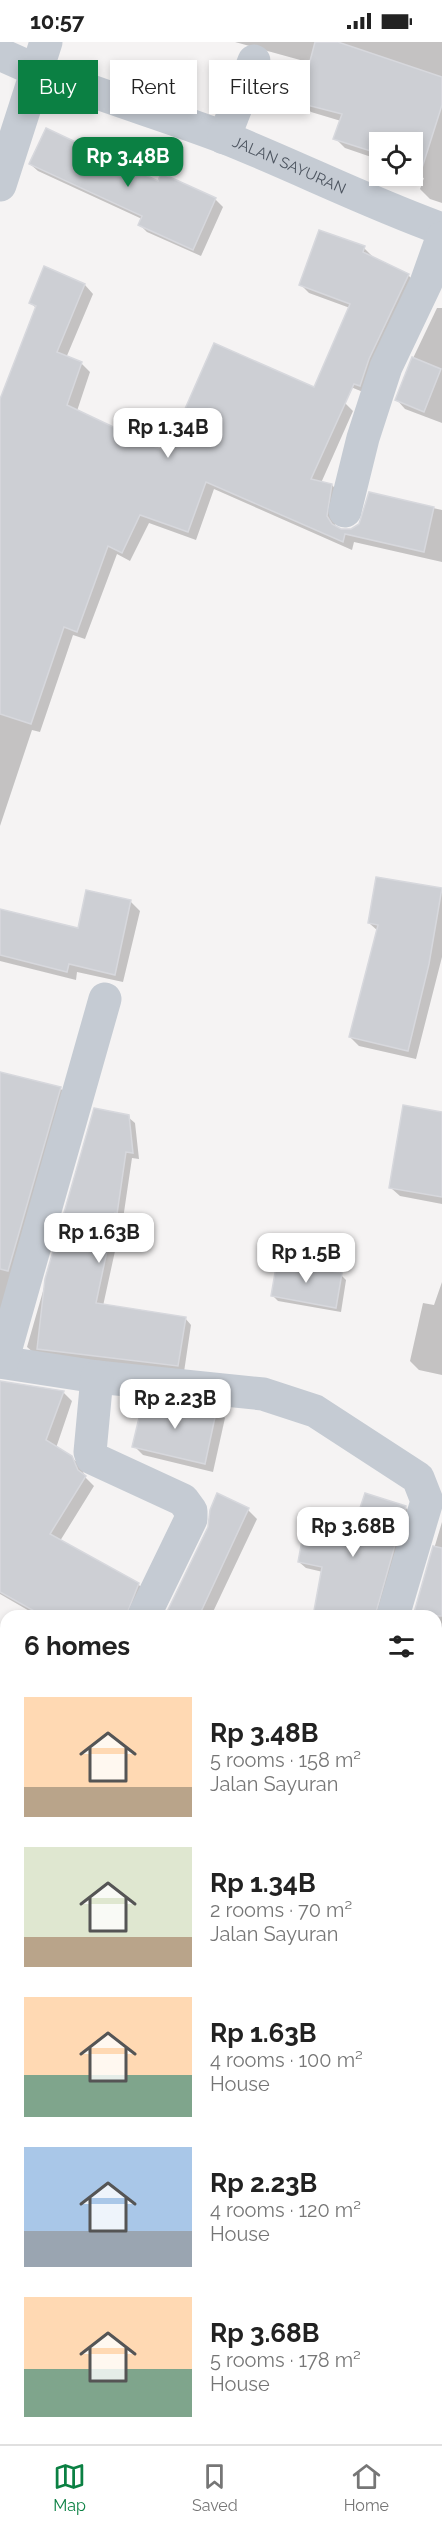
<!DOCTYPE html>
<meta charset="utf-8">
<style>
:root{--surface:#fff;--page:#f2f2f2;--text:#222;--muted:#767676;--line:#e0e0e0;--accent:#0b8043}
body{margin:0;font-family:Raleway,sans-serif;background:var(--page);color:var(--text);height:100vh;display:flex;flex-direction:column;font-size:22px;white-space:nowrap}
*{box-sizing:border-box;margin:0}
p{font-size:20px;color:var(--muted)}
.icon{flex:none;width:33px;height:33px;fill:none;stroke:currentColor;stroke-width:2;stroke-linecap:round;stroke-linejoin:round}
.map{position:relative;flex:1;overflow:hidden}
.side{position:absolute;left:0px;top:1568px;width:442px;height:836px;display:flex;flex-direction:column;background:var(--surface);border-radius:18px 18px 0 0;box-shadow:0 3px 9px #0003}
.side>*{flex:none}
.top-card{position:absolute;left:18px;top:18px;width:406px;height:54px;display:flex;gap:12px}
.controls{position:absolute;left:369px;top:90px;display:grid;gap:12px}
.controls a{display:grid;place-items:center;width:54px;height:54px;border-radius:0px;background:var(--surface);box-shadow:0 3px 9px #0003;font-size:30px}
.price{position:absolute;translate:-50% -51px;padding:0 14px;border-radius:12px;background:#fff;color:#222;font-size:20px;line-height:39px;filter:drop-shadow(0 2px 3px #0008)}
.price::after{content:'';position:absolute;left:50%;top:36px;width:18px;height:14px;margin-left:-9px;background:inherit;clip-path:polygon(0 0,100% 0,50% 100%)}
.price.on{background:var(--accent);color:#fff}
ul{padding:0;list-style:none}
li{display:flex;align-items:center;gap:18px;height:150px;padding:0 24px}
li span{display:grid;place-items:center;flex:none;width:168px;height:120px;border-radius:0px;color:#555}
li>.icon{margin-inline-start:auto}
span .icon{width:72px;height:72px;fill:#fffc;stroke-width:1}
li b{font-size:26px}
h2{display:flex;justify-content:space-between;align-items:center;height:72px;padding:0 24px;font-size:26px}
.tag{padding:0 21px;border-radius:0px;background:var(--surface);box-shadow:0 3px 9px #0003;font-size:21px;line-height:54px}
.tag.on{background:var(--accent);color:#fff}
.status{display:flex;justify-content:space-between;align-items:center;height:42px;padding:0 30px;background:var(--surface);direction:ltr}
.status svg{height:16px;fill:currentColor}
.menu{display:flex;justify-content:space-around;align-items:center;height:84px;border-top:2px solid var(--line);background:var(--surface);font-size:16px;color:var(--muted)}
.menu a{display:grid;justify-items:center;gap:3px}
.menu .on{color:var(--accent)}
.map>svg:first-child{display:block}
.shadow{fill:#0003}
.building{fill:#cdcfd4;stroke:#d7d8dd;stroke-width:1.5}
.lines{fill:none;stroke-linecap:round;stroke-linejoin:round}
.minor{stroke:#c5cbd3;stroke-width:33}
.labels{text-anchor:middle;dominant-baseline:central;stroke-width:4.5;stroke-linejoin:round;paint-order:stroke}
.street-label{font-size:15px;fill:#4c545f;stroke:#fff}
</style>
<div class="status"><b>10:57</b><svg viewBox="0 0 49 12"><path d="M0 12V9h3v3zM5 12V6h3v6zM10 12V3h3v9zM15 12V0h3v12zM26 1h20v11H26zM47 4h2v5h-2z"/></svg></div>
<div class="map">
<svg width="442" height="2402" viewBox="0 0 442 2402">
<rect width="100%" height="100%" fill="#f5f3f3"/>
<g class="shadow">
<path d="M235,0H442V161L430,157L420,147L424,136L412,133V100H380V118L345,106L335,96L341,79L311,70L301,61L311,21Z"/>
<path d="M30,122L159,141L215,157L223,165L201,214L147,190L140,183L142,177L38,129Z"/>
<path d="M364,206L372,214V216L408,233L417,242L368,352L331,337L350,266L309,251L301,243Z"/>
<path d="M45,226L85,243L93,252L66,316L81,321L90,330L77,369L167,412L344,360L353,369L321,441L332,443L340,452L335,484L337,487L351,488L360,482L370,452L442,468V520L354,500L352,508L214,447L196,498L149,481L130,519L117,512L85,597L73,593L40,690L32,688L0,784V361L36,266L31,261Z"/>
<path d="M437,266H442V381L405,367L397,358L405,333Z"/>
<path d="M377,837L442,848V915L416,1017L359,1004L350,995L378,889L369,881Z"/>
<path d="M88,850L131,860L140,869L123,940L77,930L76,938L0,919V869L79,888Z"/>
<path d="M0,1032L60,1046L69,1055L0,1292Z"/>
<path d="M95,1068L128,1075L135,1081L139,1117L132,1116L123,1177H122L103,1264L185,1276L191,1283L184,1330L34,1311L27,1305Z"/>
<path d="M442,1071V1162L400,1154L391,1146Z"/>
<path d="M341,1233L346,1238L341,1270L278,1259L273,1254Z"/>
<path d="M442,1240V1333L419,1328L410,1319L423,1261L434,1263Z"/>
<path d="M0,1340L63,1350L72,1359L56,1406L71,1415L81,1424L85,1435L94,1444L60,1499L138,1542L147,1551L138,1574H38L0,1552Z"/>
<path d="M217,1368L225,1376L213,1430L143,1413L134,1404Z"/>
<path d="M218,1453L248,1468L257,1477L212,1572L216,1574H167L209,1486Z"/>
<path d="M405,1465L412,1472L383,1574H353L323,1530L306,1526L299,1520Z"/>
<path d="M442,1480V1593L436,1592V1574H414Z"/>
<path d="M436,1652L442,1654V1698L436,1697Z"/>
<path d="M0,1708L6,1710L5,2009L0,2008Z"/>
<rect x="0" y="2159" width="6" height="196"/>
</g>
<g class="building">
<path d="M315,0H338L442,35V63L422,126L412,123V100H380V112L333,97L342,72L299,61Z"/>
<path d="M46,86L158,139L161,131L216,156L193,208L138,183L142,174L29,122Z"/>
<path d="M319,188L365,204L363,210L409,232L369,317L360,344L354,342L311,437L332,442L327,474L332,482L341,487H351L359,482L369,450L434,465L424,510L345,492L343,500L206,440L188,490L140,473L122,511L108,504L77,590L64,585L31,682L0,672V357L36,264L29,261L44,224L85,242L57,310L82,320L67,363L166,410L214,301L314,345L350,262L299,243Z"/>
<path d="M412,315L441,327L424,370L395,358Z"/>
<path d="M376,835L442,846L429,922L408,1009L349,995L378,883L368,881Z"/>
<path d="M86,848L131,858L115,933L69,922L67,930L0,913V867L78,886Z"/>
<path d="M0,1030L61,1045L8,1229L0,1227Z"/>
<path d="M403,1063L442,1070V1155L389,1146Z"/>
<path d="M94,1066L129,1073L133,1111L126,1110L117,1172L115,1171L96,1261L186,1275L178,1324L37,1307L45,1237Z"/>
<path d="M277,1219L342,1231L336,1266L271,1254Z"/>
<path d="M0,1339L64,1349L46,1398L72,1414L78,1428L86,1434L50,1492L139,1541L126,1574H43L0,1550Z"/>
<path d="M143,1359L217,1366L205,1422L132,1405Z"/>
<path d="M217,1451L249,1466L199,1574H165L208,1485L210,1468Z"/>
<path d="M365,1451L406,1464L375,1574H313L322,1525L298,1520L306,1477L353,1487Z"/>
<path d="M433,1504L442,1506V1574H413Z"/>
</g>
<g class="lines">
<g class="minor">
<path id="s1" d="M0,12C72,46 149,67 223,95C296,124 367,160 442,187"/>
<path d="M224,96L254,19"/>
<path d="M0,143L46,0"/>
<path d="M345,469L363,396L386,325L426,241L442,196"/>
<path d="M0,1320L97,1335L263,1352L315,1369L418,1436L427,1459L393,1574"/>
<path d="M2,1320L105,957"/>
<path d="M97,1335L90,1410L92,1416L183,1458L191,1469V1477L144,1574"/>
<path d="M436,1747L442,1748"/>
</g>
</g>
<g class="labels">
<g class="street-label">
<text stroke="none"><textPath href="#s1" startOffset="310">JALAN SAYURAN</textPath></text>
</g>
</g>
</svg>
<div class="controls">
<a><svg class="icon" aria-label="locate" viewBox="0 0 24 24"><circle cx="12" cy="12" r="6"/><path d="M12 2v4M12 18v4M2 12h4M18 12h4"/></svg></a>
</div>
<b class="price on" style="left:128px;top:146px">Rp 3.48B</b>
<b class="price" style="left:168px;top:417px">Rp 1.34B</b>
<b class="price" style="left:99px;top:1222px">Rp 1.63B</b>
<b class="price" style="left:306px;top:1242px">Rp 1.5B</b>
<b class="price" style="left:175px;top:1388px">Rp 2.23B</b>
<b class="price" style="left:353px;top:1516px">Rp 3.68B</b>
<div class="top-card">
<a class="tag on">Buy</a>
<a class="tag">Rent</a>
<a class="tag">Filters</a>
</div>
<section class="side">
<h2>6 homes<svg class="icon" aria-label="filters" viewBox="0 0 24 24"><path d="M4 7h16M4 17h16"/><circle cx="9" cy="7" r="2"/><circle cx="15" cy="17" r="2"/></svg></h2>
<ul>
<li><span style="background:linear-gradient(#ffd9b3 75%,#b9a48a 0)"><svg class="icon" aria-label="home" viewBox="0 0 24 24"><path d="M3 11l9-7 9 7M6 9v11h12V9"/></svg></span><div><b>Rp 3.48B</b><p>5 rooms · 158 m²</p><p>Jalan Sayuran</p></div></li>
<li><span style="background:linear-gradient(#dfe7d0 75%,#b9a48a 0)"><svg class="icon" aria-label="home" viewBox="0 0 24 24"><path d="M3 11l9-7 9 7M6 9v11h12V9"/></svg></span><div><b>Rp 1.34B</b><p>2 rooms · 70 m²</p><p>Jalan Sayuran</p></div></li>
<li><span style="background:linear-gradient(#ffd9b3 65%,#7fa58c 0)"><svg class="icon" aria-label="home" viewBox="0 0 24 24"><path d="M3 11l9-7 9 7M6 9v11h12V9"/></svg></span><div><b>Rp 1.63B</b><p>4 rooms · 100 m²</p><p>House</p></div></li>
<li><span style="background:linear-gradient(#a9c7e8 70%,#9aa5b1 0)"><svg class="icon" aria-label="home" viewBox="0 0 24 24"><path d="M3 11l9-7 9 7M6 9v11h12V9"/></svg></span><div><b>Rp 2.23B</b><p>4 rooms · 120 m²</p><p>House</p></div></li>
<li><span style="background:linear-gradient(#ffd9b3 60%,#7fa58c 0)"><svg class="icon" aria-label="home" viewBox="0 0 24 24"><path d="M3 11l9-7 9 7M6 9v11h12V9"/></svg></span><div><b>Rp 3.68B</b><p>5 rooms · 178 m²</p><p>House</p></div></li>
</ul>
</section>
</div>
<nav class="menu">
<a class="on"><svg class="icon" aria-label="map" viewBox="0 0 24 24"><path d="M3 6l6-2 6 2 6-2v14l-6 2-6-2-6 2zM9 4v14M15 6v14"/></svg>Map</a>
<a><svg class="icon" aria-label="saved" viewBox="0 0 24 24"><path d="M7 4h10v16l-5-4-5 4z"/></svg>Saved</a>
<a><svg class="icon" aria-label="home" viewBox="0 0 24 24"><path d="M3 11l9-7 9 7M6 9v11h12V9"/></svg>Home</a>
</nav>
